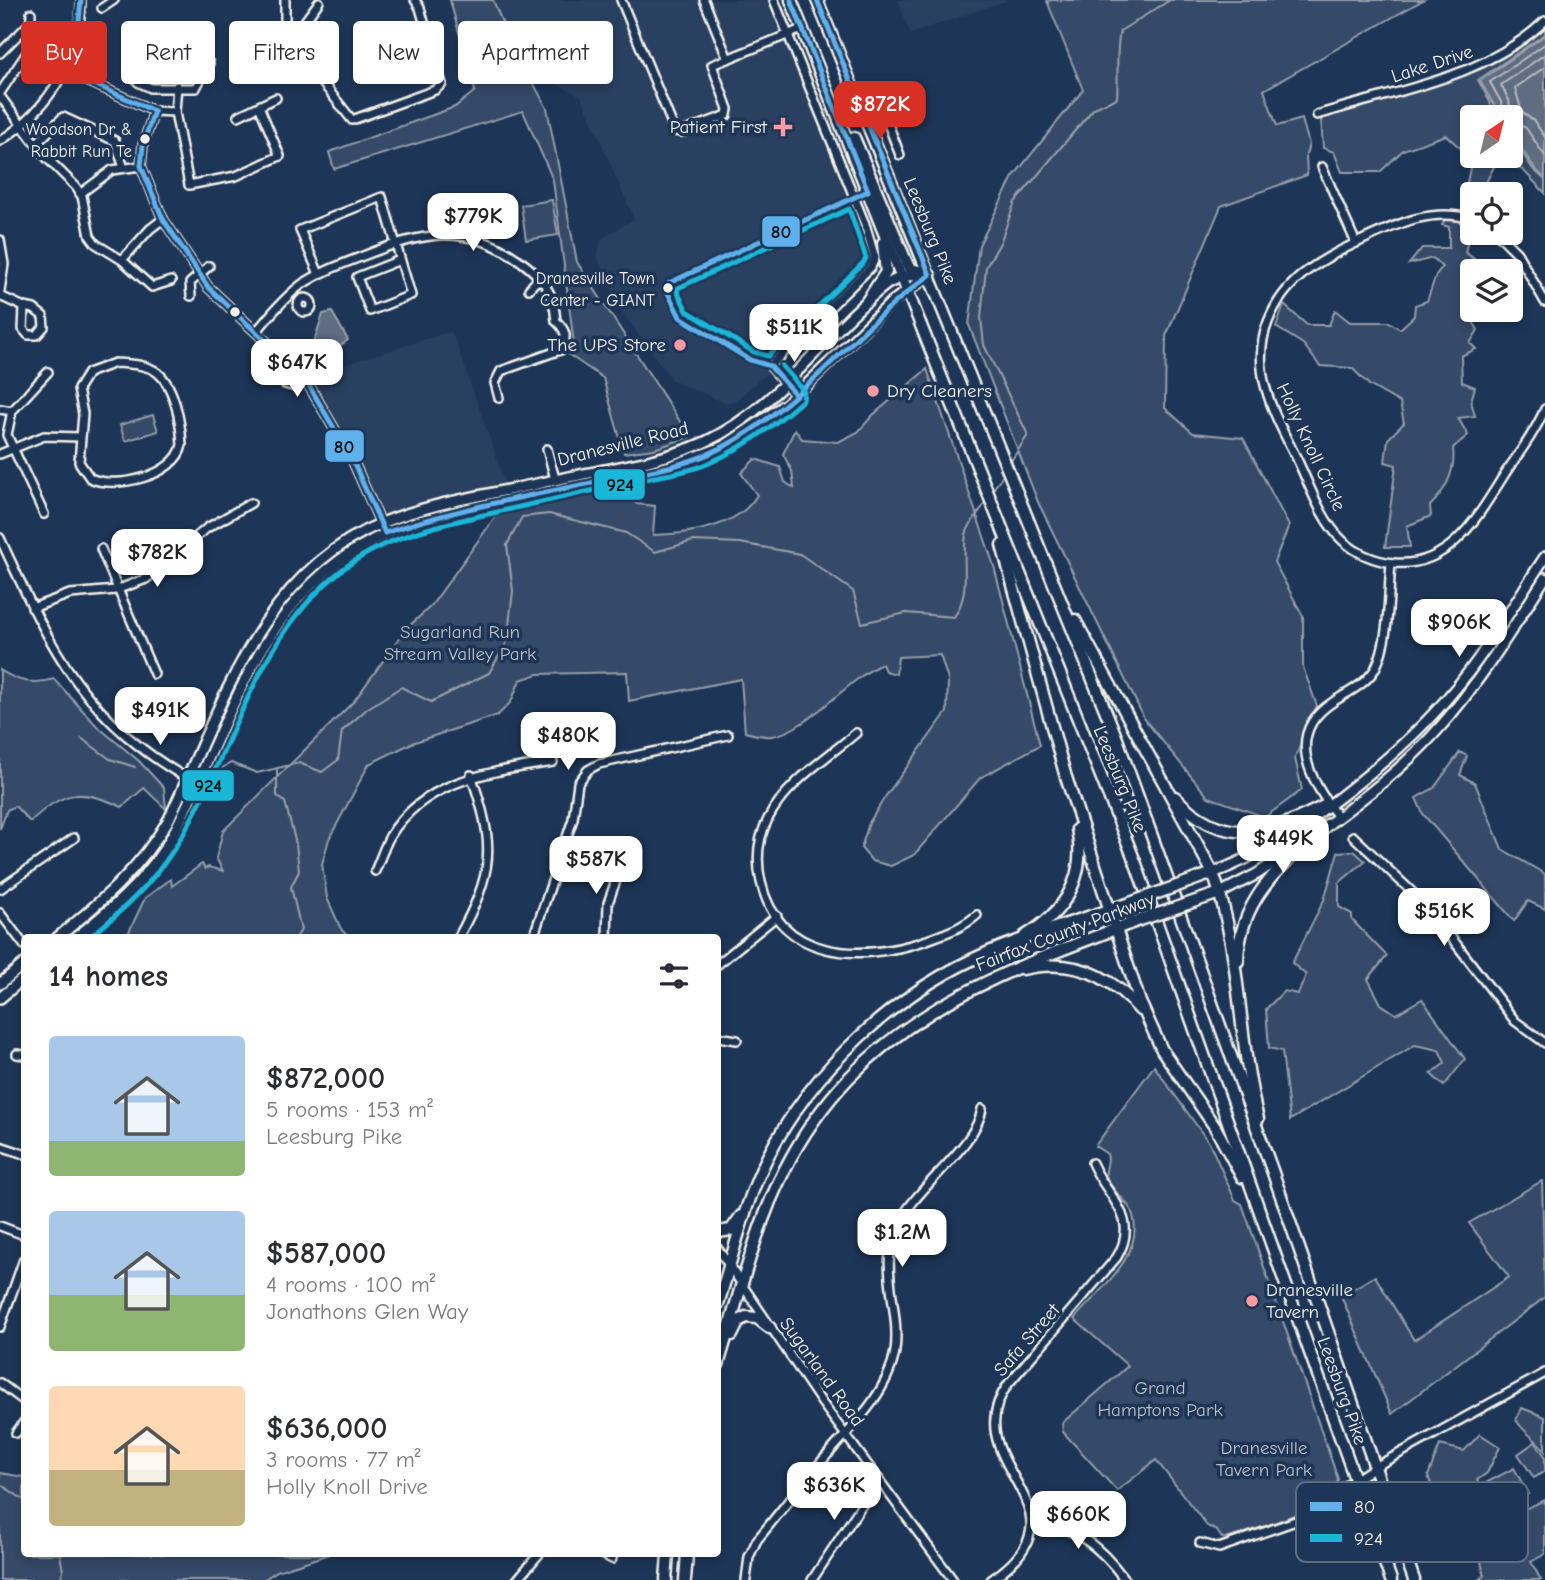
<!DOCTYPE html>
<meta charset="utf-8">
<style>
:root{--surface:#fff;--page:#f2f2f3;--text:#2b2b33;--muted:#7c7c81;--accent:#d93025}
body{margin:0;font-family:"Comic Neue",sans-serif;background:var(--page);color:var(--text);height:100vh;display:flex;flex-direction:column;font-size:26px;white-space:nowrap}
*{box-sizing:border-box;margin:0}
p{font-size:23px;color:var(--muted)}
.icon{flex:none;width:38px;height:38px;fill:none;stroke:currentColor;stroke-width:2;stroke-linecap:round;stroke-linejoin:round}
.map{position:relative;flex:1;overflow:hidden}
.sheet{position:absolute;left:21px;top:934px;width:700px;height:623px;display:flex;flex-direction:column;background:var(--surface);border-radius:7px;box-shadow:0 4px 10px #0003}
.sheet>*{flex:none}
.top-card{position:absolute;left:21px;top:21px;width:700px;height:63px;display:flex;gap:14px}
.needle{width:46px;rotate:35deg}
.tools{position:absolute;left:1460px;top:105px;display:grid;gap:14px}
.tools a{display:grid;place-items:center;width:63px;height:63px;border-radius:7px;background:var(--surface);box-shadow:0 4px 10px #0003;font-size:35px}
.price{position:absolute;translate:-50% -60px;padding:0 16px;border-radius:14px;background:#fff;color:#222;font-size:23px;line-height:46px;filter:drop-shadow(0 2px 4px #0008)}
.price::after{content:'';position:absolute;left:50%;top:42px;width:21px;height:16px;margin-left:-10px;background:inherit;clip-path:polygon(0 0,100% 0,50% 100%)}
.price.selected{background:var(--accent);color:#fff}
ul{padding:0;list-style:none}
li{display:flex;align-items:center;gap:21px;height:175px;padding:0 28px}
li span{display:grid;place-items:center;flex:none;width:196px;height:140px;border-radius:7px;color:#555}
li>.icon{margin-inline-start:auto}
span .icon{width:84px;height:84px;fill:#fffc;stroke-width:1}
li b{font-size:30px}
h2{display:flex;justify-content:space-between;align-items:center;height:84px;padding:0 28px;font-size:30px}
.tag{padding:0 24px;border-radius:7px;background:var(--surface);box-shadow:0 4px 10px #0003;font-size:24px;line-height:63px}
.tag.selected{background:var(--accent);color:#fff}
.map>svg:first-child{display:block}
.built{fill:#2a4060}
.green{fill:#354a67;stroke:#949ea8;stroke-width:2}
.water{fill:#5e6d82;stroke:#9aa2ab;stroke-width:2}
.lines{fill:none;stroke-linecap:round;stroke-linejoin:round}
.shore{stroke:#b8bcbf;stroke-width:2}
.stream{stroke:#9aa2ab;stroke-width:2}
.minor-casing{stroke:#f4f1e8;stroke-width:12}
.major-casing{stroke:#f4f1e8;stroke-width:14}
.highway-casing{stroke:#f4f1e8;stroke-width:15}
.minor{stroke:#1d3557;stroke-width:7}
.major{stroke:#1d3557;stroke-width:9}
.highway{stroke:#1d3557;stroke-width:10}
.highway-bridge-casing{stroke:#f4f1e8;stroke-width:15;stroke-linecap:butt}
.highway-bridge{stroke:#1d3557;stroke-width:10}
.bus-1-casing{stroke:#1d3557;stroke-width:10}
.bus-2-casing{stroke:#1d3557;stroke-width:10}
.bus-1{stroke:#60b0ec;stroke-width:5}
.bus-2{stroke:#1ab6d8;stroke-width:5}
.poi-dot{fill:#ff9aa2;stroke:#1d3557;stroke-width:2.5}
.bus-dot{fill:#f4f1e8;stroke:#1d3557;stroke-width:2.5}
.labels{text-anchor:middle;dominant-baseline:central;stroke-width:7;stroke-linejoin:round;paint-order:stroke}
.bus-label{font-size:17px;fill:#f4f1e8;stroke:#1d3557;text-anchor:end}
.street-label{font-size:19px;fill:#f4f1e8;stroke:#1d3557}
.poi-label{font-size:19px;fill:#f4f1e8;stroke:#1d3557;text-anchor:end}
.park-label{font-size:19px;fill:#bbbfc1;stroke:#1d3557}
.key{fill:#1d3557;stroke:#5e6d82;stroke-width:2}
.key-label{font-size:19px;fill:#f4f1e8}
.line-badge{stroke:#1d3557;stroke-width:2.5}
.pale-badge-label{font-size:19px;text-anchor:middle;font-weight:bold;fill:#111}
</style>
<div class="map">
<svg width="1545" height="1580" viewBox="0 0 1545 1580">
<rect width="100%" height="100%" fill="#1d3557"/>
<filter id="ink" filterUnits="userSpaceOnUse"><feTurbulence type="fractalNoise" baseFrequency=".0143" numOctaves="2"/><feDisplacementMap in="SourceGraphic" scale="14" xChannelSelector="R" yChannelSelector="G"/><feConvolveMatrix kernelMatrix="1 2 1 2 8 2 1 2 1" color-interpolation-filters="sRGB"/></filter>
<g filter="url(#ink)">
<g class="built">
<path d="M493,0H771L872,250L870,274L802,344L735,401L726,403L673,381L621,311L597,256L601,239L634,219L581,96L558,85L516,33L508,37Z"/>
<path d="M898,0H1009L910,34Z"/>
<path d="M452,331L508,491L380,523L304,377Z"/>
</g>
<g class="green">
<path d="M450,0H493L508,37L547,108L577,262L690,437L654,449L624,453L603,378L569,355L574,344L553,180L523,111L334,169L329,152L455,107L475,91Z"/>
<path d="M1052,0H1423L1264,90L1277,126L1302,119L1309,144L1306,155L1307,175L1221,206L1166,336L1165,408L1193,433L1243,438L1289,526L1274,562L1303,616V667L1317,706L1295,758L1302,790L1265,817L1208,797L1145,720L1038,502L969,325L979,245L1013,177L1083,90L1047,1Z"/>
<path d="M1545,24V34L1478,80L1490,102L1493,117H1472V156H1510V140H1513L1533,169L1545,180V193L1523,170L1498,159L1480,194H1472V203L1463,201L1472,159L1446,135L1403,150L1380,172H1342L1334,152L1323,148L1321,119L1478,70L1507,53Z"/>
<path d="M552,200L558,235L526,240L521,205Z"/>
<path d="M1446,218L1472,224L1465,252L1482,265L1490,264L1486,271H1472V320L1478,330L1470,343L1476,349L1461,356L1462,382L1475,387L1471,401L1475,416L1458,418L1468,435L1453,448C1456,471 1447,489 1430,506L1431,516L1407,526L1410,547H1385L1396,465L1385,462L1388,439L1404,423L1400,403L1369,385L1352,368L1320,366L1303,344L1276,327L1284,305L1307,325H1329L1335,310L1350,322H1389L1400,329L1414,316L1415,305L1427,301L1436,275L1442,267L1433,258L1409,264L1422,248H1449V227L1442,225Z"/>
<path d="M927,369L994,566L1040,745L980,778L914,855L891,866L872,861L861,848L869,823L885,797L947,712L948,680L940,655L898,657L896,674L885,671L882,664C847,679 808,731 772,736C764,737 753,734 745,732L741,679L629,701L627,672L538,674L520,680L511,702L498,715L412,743L369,764L329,839L322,864L327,898L341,929L349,938H126L145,898L171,879L172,886L202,864L205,869L208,867L223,871L216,858L223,831L354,701L406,629L431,606L496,516L616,487L637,504L655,506L653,535C687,534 738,528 757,495L741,473L755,459L780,467L785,482L794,488L792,471L783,454L795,429L802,439L838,442L858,432L873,415Z"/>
<path d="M153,415L158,431L125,441L120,425Z"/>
<path d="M0,670C18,682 34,685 54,679L97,726L139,761L164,788L166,809L144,788L122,807C81,788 63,790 30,822L15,806L7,810L0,829Z"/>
<path d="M1460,752L1467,756L1460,775L1475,783L1502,849L1545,874V909L1528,901L1514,921L1423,814L1416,798L1434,788Z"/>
<path d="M1354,851L1365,861L1339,883V907L1352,914V920L1387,956L1368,979L1381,1004L1396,1014L1422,999L1465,1059L1444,1086L1431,1074L1445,1063L1439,1050L1415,1045L1290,1120L1282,1051L1269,1048L1266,1009L1284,991L1298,994L1306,975L1292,963L1324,900L1338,852Z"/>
<path d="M1154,1066L1210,1144L1235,1200L1242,1204L1338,1479C1333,1508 1255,1529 1229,1538H1222L1217,1531L1207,1526L1156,1460L1117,1491L1063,1432L1062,1423L1128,1366L1074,1319C1098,1291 1149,1252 1131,1210C1125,1199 1107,1186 1106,1174C1105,1167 1110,1162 1107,1154L1095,1146Z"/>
<path d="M1542,1181L1545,1297L1392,1414L1341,1296L1375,1276L1414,1340L1509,1277L1469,1223Z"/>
<path d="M1522,1408L1545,1417V1451C1535,1437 1527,1436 1516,1420Z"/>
<path d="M1480,1434L1500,1447L1487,1473L1477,1480L1492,1515L1504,1518L1545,1500V1554L1531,1562L1541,1580H1478L1484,1576L1474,1525L1457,1513L1440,1506L1428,1476L1440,1445L1464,1451Z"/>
<path d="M1535,1442L1545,1456V1471L1534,1478L1518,1454Z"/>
<path d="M1514,1468L1528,1494L1499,1511L1484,1484Z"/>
<path d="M0,1473L24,1477V1554H330L277,1571L263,1580H0Z"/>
</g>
<g class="water">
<path d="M1545,35V178L1536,170L1514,138H1510V117H1496L1494,105L1480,81Z"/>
<path d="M332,312L348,340L330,353L316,351L313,344L323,314Z"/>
</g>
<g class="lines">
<g class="shore">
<path d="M1545,54L1501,85L1509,100L1512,121L1526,128L1545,156"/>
<path d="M1545,67L1515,88L1522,112L1534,121L1545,137"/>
<path d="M1503,117L1501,102L1490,82L1545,44"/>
</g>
<g class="stream">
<path d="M1009,464L1028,435L984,345L981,318L986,267L1000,243L1015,202L1094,108L1117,98C1119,75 1115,54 1120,31L1170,0"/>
<path d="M992,491L1005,472"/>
<path d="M81,738L110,759L135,767"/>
<path d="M222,768L231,763L257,773L299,763L322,772L338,760L342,731L368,708L401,687L431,702L489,673L507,642L513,591L507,545L522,517L549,514L626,533L655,552L693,541L740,543L800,554L853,591L862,623L906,613L954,617C972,591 961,565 966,535C968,525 980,511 986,502"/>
<path d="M277,770V796L285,802L296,844L299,871L291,887L301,930L296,938"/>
<path d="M0,1484L24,1500"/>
<path d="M60,1580L63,1571L60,1554"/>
</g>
<g class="minor-casing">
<g id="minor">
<path d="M285,0V35L352,120L435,90L442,84L420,8L415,0"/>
<path d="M621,0L675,131L682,132L727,115L728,109L712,65L802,29"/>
<path d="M704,0L728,59"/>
<path d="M774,0L865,224L875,258L871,267L770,366L796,395"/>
<path d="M102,8L114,0"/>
<path d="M293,44L296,33L319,2"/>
<path d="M185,50L209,63L196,88H151L138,82L152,52Z"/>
<path d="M0,53L31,22"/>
<path d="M65,71L154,111L175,112"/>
<path d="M177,86L175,112L189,185L236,176L280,156L259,106"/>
<path d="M0,93L30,48L31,13"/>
<path d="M0,96L43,154L76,187L82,196L90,236L96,244L122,260L152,287L171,281"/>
<path d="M154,111L143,145L141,166L163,219L208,287L304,377L352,459L385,533"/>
<path d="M1317,115C1396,90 1483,79 1545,21"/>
<path d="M238,116L276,98"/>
<path d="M885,116L900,155"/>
<path d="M0,141C49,109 81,59 81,0"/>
<path d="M36,144L63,117L115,141L124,168"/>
<path d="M1322,167L1356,243"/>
<path d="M80,194L112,170L141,166"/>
<path d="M1472,219C1430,206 1393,226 1356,243C1318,261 1284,280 1268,322C1249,370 1274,414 1296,457C1309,483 1320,519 1342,540C1356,553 1375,561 1394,563C1452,568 1479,514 1506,472C1520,452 1535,432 1545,409"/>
<path d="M1497,233L1517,253L1545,302"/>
<path d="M468,237L469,223"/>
<path d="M0,240L4,264L0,291"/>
<path d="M122,260L150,229L163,219"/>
<path d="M319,274L300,230L382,197L411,295L370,311L357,277L400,260"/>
<path d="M529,289L539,278"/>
<path d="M0,296L24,307"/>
<path d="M191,296L190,283L209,266"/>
<circle cx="305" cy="305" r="7"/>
<path d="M24,307L34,309L43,316L44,327L37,335H28L23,329Z"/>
<path d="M257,331C270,315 284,298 301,285C320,272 342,264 363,256C420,233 465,222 519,260C543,277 554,292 556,321C566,330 567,336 563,349L501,371L495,383L499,398"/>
<path d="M115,363C129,364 147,364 158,373C175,387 181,425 182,445C176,476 115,490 90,478L79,462L83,414L78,389L88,373Z"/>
<path d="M285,384L292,386L304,377"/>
<path d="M0,409L12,411"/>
<path d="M547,449L555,479"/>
<path d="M0,454L44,436L80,437"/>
<path d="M44,514L7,435L12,411L48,372"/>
<path d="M0,538C52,651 83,721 197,784"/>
<path d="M101,549L154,674"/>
<path d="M32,608L70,594L116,590L146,579L207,528L251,503"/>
<path d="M856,733C827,758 785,784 768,819C758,838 756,860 761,882C779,961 862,962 924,941C943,934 961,929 977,915"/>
<path d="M1338,817C1311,782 1283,734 1333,702C1348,692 1365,685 1375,669C1390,640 1388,595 1391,563"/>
<path d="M1353,836L1428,907L1515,1021L1545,1043"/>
<path d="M375,871C380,860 384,847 390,836C426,778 492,772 553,762"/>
<path d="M0,889L74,838"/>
<path d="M0,913L24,945"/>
<path d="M458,938C494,872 496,846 471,775"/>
<path d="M533,938L573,819L578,783L588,770L599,764L728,735"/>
<path d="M607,938L608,903L624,858"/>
<path d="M718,964L777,916"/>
<path d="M718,1037L737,1040"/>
<path d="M17,1054L24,1055"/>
<path d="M0,1146L24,1154"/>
<path d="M0,1226L24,1235"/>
<path d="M718,1249L822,1403L953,1580"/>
<path d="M0,1327L24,1259"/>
<path d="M0,1383L24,1401"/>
<path d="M16,1433L24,1422"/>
<path d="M1031,1522C1072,1523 1101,1547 1125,1580"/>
<path d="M1200,1543L1219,1548L1304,1518L1314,1513L1333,1494L1375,1467L1545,1373"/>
<path d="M602,1554L612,1559"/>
<path d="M517,1580L539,1554"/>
<path d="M746,1580L749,1557L757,1540C777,1516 795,1492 815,1469C843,1435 888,1397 895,1351C901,1308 877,1267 898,1225C915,1188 976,1147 982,1109"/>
<path d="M812,1580L879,1479"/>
<path d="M991,1580C1098,1508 950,1463 1009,1383L1117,1257C1141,1216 1107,1198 1092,1163"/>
</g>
</g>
<g class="major-casing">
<g id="major">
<path d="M1322,829C1363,799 1407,765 1440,727C1480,682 1512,629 1545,578"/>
<path d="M1213,873C1288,846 1400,755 1451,694C1487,652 1515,602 1545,557"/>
<path d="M1220,893L1257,874L1297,847"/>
<path d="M57,938C101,902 140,869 169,819C221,709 259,574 382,523C433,502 488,495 541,483C595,470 654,465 705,442C780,407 823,334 887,284L903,276L928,275"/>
<path d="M75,938C109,911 141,885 165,848C178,827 188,804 198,781C251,667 284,566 415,522L668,467L723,447L789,402L892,302L928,276"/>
<path d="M0,984L24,964"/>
<path d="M0,998L24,978"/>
</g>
</g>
<g class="highway-casing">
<g id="highway">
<path d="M791,0L1136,864L1391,1580"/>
<path d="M817,0L1117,739L1272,1170L1414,1580"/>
<path d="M854,138L909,268L930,275"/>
<path d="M867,301L886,272L883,243"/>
<path d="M1002,545L1065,774L1140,1002L1162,1050L1215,1127L1242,1177"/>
<path d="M1075,620L1213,873C1242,952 1237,1038 1258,1119"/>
<path d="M1175,797C1224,850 1273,833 1328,804"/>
<path d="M1188,882L1213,873"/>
<path d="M1196,901L1220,893"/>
<path d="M1025,936C1065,912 1087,877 1077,829"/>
<path d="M1238,961C1239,897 1283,864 1327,825"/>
<path d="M1023,969C1070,958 1109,973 1140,1010"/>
<path d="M718,1232L731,1230L741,1216"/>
<path d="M718,1304C733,1256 744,1204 767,1158C813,1068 896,992 989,952C1035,933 1083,919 1130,903"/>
<path d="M732,1335L739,1321L746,1317L757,1318L770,1328"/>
<path d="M718,1365C738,1300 754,1230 785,1169C859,1022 993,975 1137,921"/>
<path d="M666,1580L668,1554"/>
<path d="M685,1580L687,1554"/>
</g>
</g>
<use href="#minor" class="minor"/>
<use href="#major" class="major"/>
<use href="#highway" class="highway"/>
<g class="highway-bridge-casing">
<g id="highway-bridge">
<path d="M1130,903L1188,882"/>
<path d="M1137,921L1196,901"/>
</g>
</g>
<use href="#highway-bridge" class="highway-bridge"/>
<g class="bus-1-casing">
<g id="bus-1">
<path d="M791,0L868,191L669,283L667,291L680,317L750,360L770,366L796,395"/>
<path d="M65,71L154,111"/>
<path d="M65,71L78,31L81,0"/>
<path d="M154,111L143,145L141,166L163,219L208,287L304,377L352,459L385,533C454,509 525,497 596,482C638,473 684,468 723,447C803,405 857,327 930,275L817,0"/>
</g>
</g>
<g class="bus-2-casing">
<g id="bus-2">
<path d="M849,209L866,258L864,262L768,356L754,352L687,311L676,289Z"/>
<path d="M89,938C122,911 153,883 176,846C233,754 253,639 343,569C390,533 450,523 506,510C551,500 595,490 640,480C661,475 687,473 707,464C742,449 775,425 803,400L804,391L782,366"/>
</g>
</g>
<use href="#bus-1" class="bus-1"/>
<use href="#bus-2" class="bus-2"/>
</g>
</g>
<g class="poi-dot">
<path d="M779.5 116.5h7v7h7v7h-7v7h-7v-7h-7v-7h7z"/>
<circle cx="680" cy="345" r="7"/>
<circle cx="873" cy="391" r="7"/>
<circle cx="1252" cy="1301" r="7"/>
</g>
<g class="bus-dot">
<circle cx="145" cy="139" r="6"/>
<circle cx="668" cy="288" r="6"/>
<circle cx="235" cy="312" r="6"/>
</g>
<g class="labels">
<g class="bus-label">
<text x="132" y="129">Woodson Dr &amp;<tspan x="132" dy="22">Rabbit Run Te</tspan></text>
<text x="655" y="278">Dranesville Town<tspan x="655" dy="22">Center - GIANT</tspan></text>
</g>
<g class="street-label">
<text transform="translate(1432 64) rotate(-18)">Lake Drive</text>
<text transform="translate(930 231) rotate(68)">Leesburg Pike</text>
<text transform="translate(623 444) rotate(-14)">Dranesville Road</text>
<text transform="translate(1311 447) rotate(65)">Holly Knoll Circle</text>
<text transform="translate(1120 779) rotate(68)">Leesburg Pike</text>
<text transform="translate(1065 932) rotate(-21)">Fairfax County Parkway</text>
<text transform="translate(1027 1340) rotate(-49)">Safa Street</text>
<text transform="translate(822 1372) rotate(54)">Sugarland Road</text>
<text transform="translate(1342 1391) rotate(70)">Leesburg Pike</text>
</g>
<g class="poi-label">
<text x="767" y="127">Patient First</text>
<text x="666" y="345">The UPS Store</text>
<text x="887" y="391" text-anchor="start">Dry Cleaners</text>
<text x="1266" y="1290" text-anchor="start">Dranesville<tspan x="1266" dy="22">Tavern</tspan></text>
</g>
<g class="park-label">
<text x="460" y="632">Sugarland Run<tspan x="460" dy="22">Stream Valley Park</tspan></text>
<text x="1160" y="1388">Grand<tspan x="1160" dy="22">Hamptons Park</tspan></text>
<text x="1264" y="1448">Dranesville<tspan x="1264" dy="22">Tavern Park</tspan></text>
</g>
</g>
<rect x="1296" y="1482" width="232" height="80" rx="10" class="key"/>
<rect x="1310" y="1502" width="32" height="9" fill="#60b0ec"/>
<rect x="1310" y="1534" width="32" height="8" fill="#1ab6d8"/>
<g class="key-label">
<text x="1354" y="1513">80</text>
<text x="1354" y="1545">924</text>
</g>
<g class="line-badge">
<rect x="761" y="215" width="40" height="33" rx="7" fill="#60b0ec"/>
<rect x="324" y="429" width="41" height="34" rx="7" fill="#60b0ec"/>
<rect x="593" y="468" width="53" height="33" rx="7" fill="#1ab6d8"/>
<rect x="181" y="769" width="54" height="33" rx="7" fill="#1ab6d8"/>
</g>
<g class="pale-badge-label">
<text x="781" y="238">80</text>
<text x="344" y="453">80</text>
<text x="620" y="491">924</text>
<text x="208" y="792">924</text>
</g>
</svg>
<div class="tools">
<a><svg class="needle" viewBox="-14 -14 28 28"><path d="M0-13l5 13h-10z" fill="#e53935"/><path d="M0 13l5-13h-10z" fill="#7c7c81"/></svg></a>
<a><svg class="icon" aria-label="locate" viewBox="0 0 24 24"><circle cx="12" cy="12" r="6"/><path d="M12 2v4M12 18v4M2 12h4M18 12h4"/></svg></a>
<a><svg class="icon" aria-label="layers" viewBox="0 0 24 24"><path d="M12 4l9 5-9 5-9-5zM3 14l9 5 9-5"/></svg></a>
</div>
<b class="price selected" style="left:880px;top:141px">$872K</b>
<b class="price" style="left:473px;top:253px">$779K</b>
<b class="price" style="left:794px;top:364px">$511K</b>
<b class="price" style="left:297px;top:399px">$647K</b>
<b class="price" style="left:157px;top:589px">$782K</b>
<b class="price" style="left:1459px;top:659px">$906K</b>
<b class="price" style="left:160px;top:747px">$491K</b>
<b class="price" style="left:568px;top:772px">$480K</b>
<b class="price" style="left:1283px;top:875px">$449K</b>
<b class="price" style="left:596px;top:896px">$587K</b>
<b class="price" style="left:1444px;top:948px">$516K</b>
<b class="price" style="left:902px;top:1269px">$1.2M</b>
<b class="price" style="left:834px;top:1522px">$636K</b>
<b class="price" style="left:1078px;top:1551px">$660K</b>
<div class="top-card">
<a class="tag selected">Buy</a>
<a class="tag">Rent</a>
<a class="tag">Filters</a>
<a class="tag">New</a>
<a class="tag">Apartment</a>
</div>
<section class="sheet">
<h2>14 homes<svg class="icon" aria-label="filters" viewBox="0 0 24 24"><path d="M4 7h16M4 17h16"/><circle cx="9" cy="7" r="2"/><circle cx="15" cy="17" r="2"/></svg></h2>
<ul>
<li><span style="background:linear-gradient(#a9c7e8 75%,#8fb573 0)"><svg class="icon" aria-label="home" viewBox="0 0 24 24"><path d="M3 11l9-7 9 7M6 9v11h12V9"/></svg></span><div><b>$872,000</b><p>5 rooms · 153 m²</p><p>Leesburg Pike</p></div></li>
<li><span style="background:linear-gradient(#a9c7e8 60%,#8fb573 0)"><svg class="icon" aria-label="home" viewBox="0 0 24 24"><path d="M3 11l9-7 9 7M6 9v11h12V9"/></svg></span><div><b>$587,000</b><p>4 rooms · 100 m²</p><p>Jonathons Glen Way</p></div></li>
<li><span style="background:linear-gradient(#ffd9b3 60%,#c2b280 0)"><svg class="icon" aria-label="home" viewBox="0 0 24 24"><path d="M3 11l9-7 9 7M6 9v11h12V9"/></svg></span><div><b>$636,000</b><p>3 rooms · 77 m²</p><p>Holly Knoll Drive</p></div></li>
</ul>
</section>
</div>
